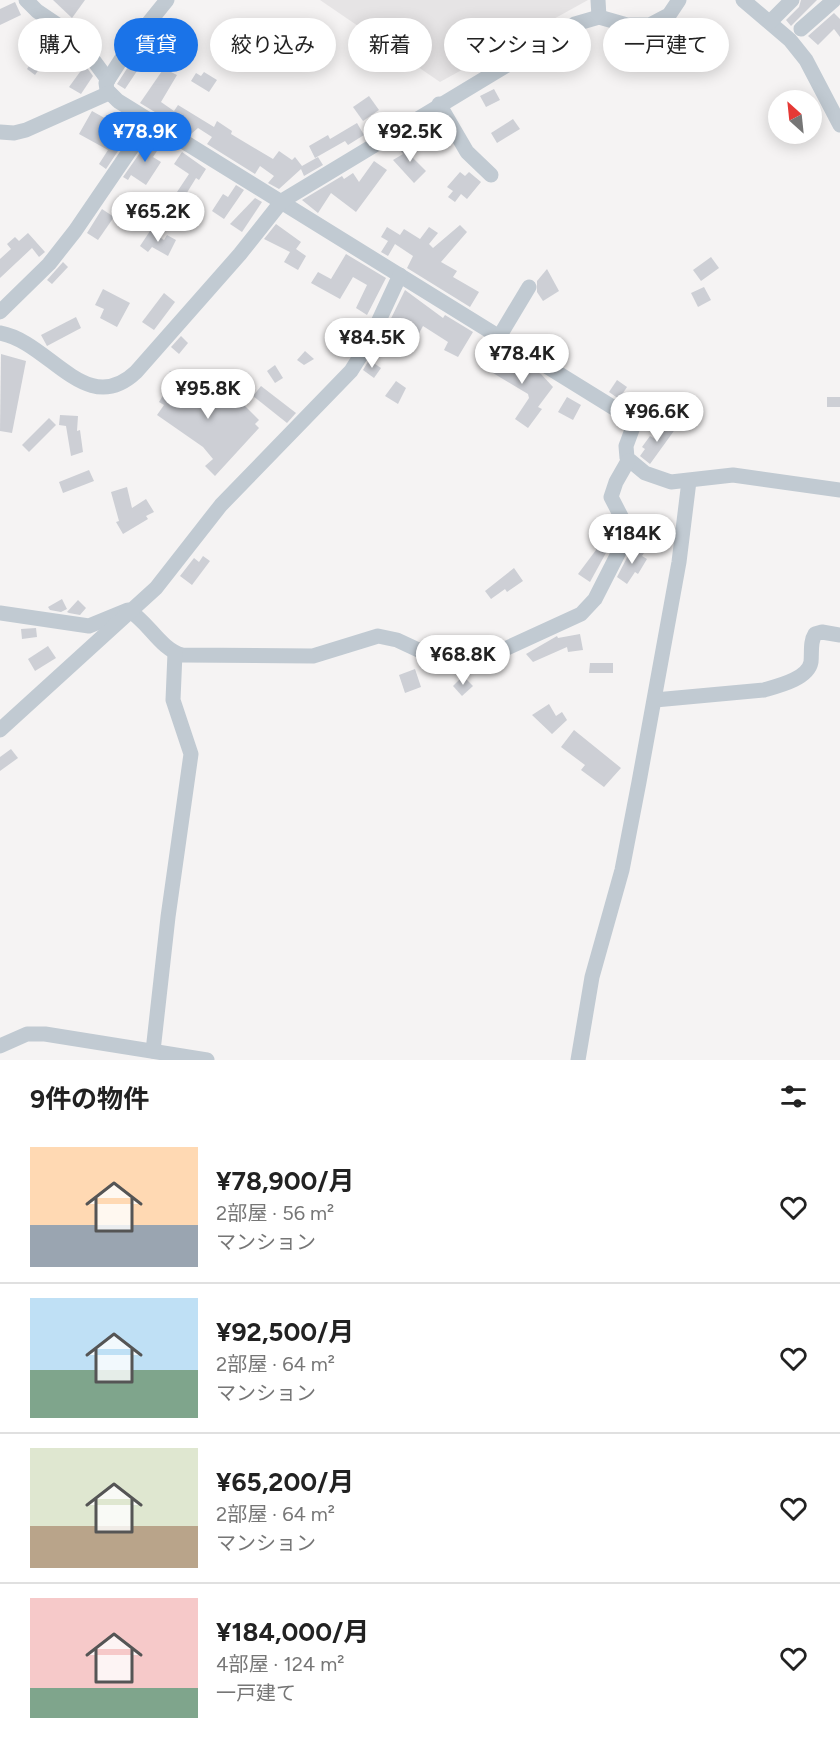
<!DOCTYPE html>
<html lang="ja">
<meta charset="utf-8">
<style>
:root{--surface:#fff;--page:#f2f2f2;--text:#222;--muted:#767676;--line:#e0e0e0;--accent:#1a73e8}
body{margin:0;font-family:Figtree,"Noto Sans JP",sans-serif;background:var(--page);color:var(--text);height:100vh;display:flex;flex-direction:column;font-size:22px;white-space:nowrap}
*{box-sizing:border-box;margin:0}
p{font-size:20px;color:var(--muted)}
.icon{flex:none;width:33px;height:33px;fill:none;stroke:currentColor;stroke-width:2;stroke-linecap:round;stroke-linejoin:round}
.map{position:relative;height:1060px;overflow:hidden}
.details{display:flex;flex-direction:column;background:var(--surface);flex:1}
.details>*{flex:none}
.top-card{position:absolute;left:18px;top:18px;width:804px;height:54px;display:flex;gap:12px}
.needle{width:39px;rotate:333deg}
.tools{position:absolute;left:768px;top:90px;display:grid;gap:12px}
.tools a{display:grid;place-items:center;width:54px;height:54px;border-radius:50%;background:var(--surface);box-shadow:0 3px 15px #0003;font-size:30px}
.price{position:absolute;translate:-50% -51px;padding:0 14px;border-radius:21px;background:#fff;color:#222;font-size:20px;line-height:39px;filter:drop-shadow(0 2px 3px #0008)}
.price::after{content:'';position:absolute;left:50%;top:36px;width:18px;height:14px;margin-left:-9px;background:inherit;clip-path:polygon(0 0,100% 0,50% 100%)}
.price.on{background:var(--accent);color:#fff}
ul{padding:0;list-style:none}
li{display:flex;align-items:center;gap:18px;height:150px;padding:0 30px}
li+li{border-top:2px solid var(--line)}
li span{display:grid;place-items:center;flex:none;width:168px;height:120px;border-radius:0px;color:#555}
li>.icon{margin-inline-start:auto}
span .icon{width:72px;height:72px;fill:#fffc;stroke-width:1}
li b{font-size:26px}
h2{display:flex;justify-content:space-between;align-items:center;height:72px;padding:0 30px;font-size:26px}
.tag{padding:0 21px;border-radius:27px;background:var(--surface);box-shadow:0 3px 15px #0003;font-size:21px;line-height:54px}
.tag.on{background:var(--accent);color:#fff}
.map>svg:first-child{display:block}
.education{fill:#e6e4e5}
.building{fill:#cdcfd5}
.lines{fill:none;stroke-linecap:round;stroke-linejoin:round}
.minor{stroke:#c1cad2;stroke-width:15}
</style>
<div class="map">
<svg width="840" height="1060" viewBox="0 0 840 1060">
<rect width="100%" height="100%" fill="#f5f3f3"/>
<path class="education" d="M320,0H588L440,82Z"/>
<g class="building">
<path d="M53,0H85L72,18Z"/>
<path d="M801,0H817L791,26L786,20L799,7Z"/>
<path d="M15,2L21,15L0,25V9Z"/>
<path d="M834,13L840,19V37L834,29L818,45L808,36Z"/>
<path d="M239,18L244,25L240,28L245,34L236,41L234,37L224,45L215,34Z"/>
<path d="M37,23L45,28L40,35L47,40L34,59L21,49Z"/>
<path d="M161,29L168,35L160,45L163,47L147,65L143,62L125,89L117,84L137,53L150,36L154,39Z"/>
<path d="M662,30L666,38L673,41L646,58L651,64L646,69L637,60L631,47Z"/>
<path d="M173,55L179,60L171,72L177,75L161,102L174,111L178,105L214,127L217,121L232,131L231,134L273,159L279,151L292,160L295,157L302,166L318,157L323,165L304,176L301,169L279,189L268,183L274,176L260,166L255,174L207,144L212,137L198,128L191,134L140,103Z"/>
<path d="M34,59L42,65L35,75L27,69Z"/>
<path d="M85,65L93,76L81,94L69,87Z"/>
<path d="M204,72L217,80L209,92L191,81L196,73L201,76Z"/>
<path d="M494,89L500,100L486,107L480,96Z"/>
<path d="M369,96L379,110L363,121L353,107Z"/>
<path d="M92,111L110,121L117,112L136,124L106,169L99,164L108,150L79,134Z"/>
<path d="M436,119L441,127L417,139L413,133Z"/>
<path d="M513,119L520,129L497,143L491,133Z"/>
<path d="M357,123L364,135L348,145L345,141L315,158L309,146L328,135L330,139Z"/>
<path d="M151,137L161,145L153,157L161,162L146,185L131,175L128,180L123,177Z"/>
<path d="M410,141L417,151L411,156L426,171L414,183L393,160L403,154L399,149Z"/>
<path d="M182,152L206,169L199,180L196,178L172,217L157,208L165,196L171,201L189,174L174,164Z"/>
<path d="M374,161L387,170L356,212L331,193L318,213L302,200L342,176L344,179L353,173L359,182Z"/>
<path d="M460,172L465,176L469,172L481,182L467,199L461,194L455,202L448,197L453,191L447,187Z"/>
<path d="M236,185L244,190L224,219L212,211L223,194L228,197Z"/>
<path d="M255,198L262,202L242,232L230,224Z"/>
<path d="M102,209L114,217L98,240L87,233Z"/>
<path d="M276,224L301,242L296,249L306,256L298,270L284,262L290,252L264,239Z"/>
<path d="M460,225L467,232L441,262L457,271L453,277L479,292L470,307L407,268L413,256L395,244L388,256L381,252L388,241L381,237L387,227L400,235L404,229L420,239L429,227L438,233L429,244L433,248Z"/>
<path d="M150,231L164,240L167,235L176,240L168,256L152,247L148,252L140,246Z"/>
<path d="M28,233L45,252L39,257L32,248L0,278V259L11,249L7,244L15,237L19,241Z"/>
<path d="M346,254L386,278L367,315L356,308L367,285L353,277L340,299L311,283L318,272L331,279Z"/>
<path d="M711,257L719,268L701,281L693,270Z"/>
<path d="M63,262L68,267L52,284L47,280Z"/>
<path d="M547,269L559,291L543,301L537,292V281Z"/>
<path d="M704,287L711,300L698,307L691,293Z"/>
<path d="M103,289L130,303L117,327L100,318L104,309L95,305Z"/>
<path d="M405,290L443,318L445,315L473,332L458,357L444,350L448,342L423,326L418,335L400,322L377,357L373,355Z"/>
<path d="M164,293L175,302L154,330L142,322Z"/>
<path d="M76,317L81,328L47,346L41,335Z"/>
<path d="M547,334L558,342L549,356L537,349Z"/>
<path d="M181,336L188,343L179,354L171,347Z"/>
<path d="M305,351L314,359L304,365L297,360Z"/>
<path d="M500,353L541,374L553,387L538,407L542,409L528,428L515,419L529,398L528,394L483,367L487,360L493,364Z"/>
<path d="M1,354L26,361L12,433L0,431Z"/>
<path d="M369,360L381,368L374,378L363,370Z"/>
<path d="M275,365L283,378L275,383L267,371Z"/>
<path d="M170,371L220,405L231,392L259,420L255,424L259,428L215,476L205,466L213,459L203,447L157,415L164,405L159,402L165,392L162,390L167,382L164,380Z"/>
<path d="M617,380L627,387L619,399L609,392Z"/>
<path d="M396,381L406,388L398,404L385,396Z"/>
<path d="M261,386L296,413L287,423L253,396Z"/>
<path d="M567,397L581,405L573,420L558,412Z"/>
<rect x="827" y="397" width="13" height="10"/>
<path d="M60,415L78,416L77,431L80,430L83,452L71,456L66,426L59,425Z"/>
<path d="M49,418L56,425L29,452L22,445Z"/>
<path d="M666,421L676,428L650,464L640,456L645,449L642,447L650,436L655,439Z"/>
<path d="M89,470L94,481L63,493L59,482Z"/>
<path d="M127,487L132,508L146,499L154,512L146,516L148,519L123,534L116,522L119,521L111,492Z"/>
<path d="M643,521L656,525L653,535L639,530Z"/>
<path d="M599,546L607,551L590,582L578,574Z"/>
<path d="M633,546L644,553L642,556L647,559L638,574L635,572L627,584L617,577Z"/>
<path d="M203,556L210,561L192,585L180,576L194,558L199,562Z"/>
<path d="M514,568L523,581L507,592L505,589L491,599L485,591Z"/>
<path d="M62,599L67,609L61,612L50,610L48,607Z"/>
<path d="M78,600L86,608L80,615L69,613L67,612Z"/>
<path d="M36,628L37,637L22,639L21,629Z"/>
<path d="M580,634L583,650L568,652L567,647L533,662L526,654L557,636L558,638Z"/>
<path d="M48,646L56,658L35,671L28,659Z"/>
<path d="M590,663H613V673H589Z"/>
<path d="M415,669L421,687L405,693L399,675Z"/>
<path d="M463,676L473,686L462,696L453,686Z"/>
<path d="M549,704L556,716L562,712L567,720L552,734L532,715Z"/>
<path d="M574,730L621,768L604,787L581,770L585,765L561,747Z"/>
<path d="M11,749L18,758L0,771V757Z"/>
</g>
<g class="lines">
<g class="minor">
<path d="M26,0L37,11L77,38L108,80"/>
<path d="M167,0L129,47L106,83L107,90L118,101L627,416L633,427L626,446L627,458L645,473L671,482L733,475L840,490"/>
<path d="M598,0L599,17"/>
<path d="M743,0L790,40L806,60L840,125"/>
<path d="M770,22L792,0"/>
<path d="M801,29L834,0"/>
<path d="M439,104L467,152L491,175"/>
<path d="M0,132L14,133L26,130L109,93"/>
<path d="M0,312L49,264L75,231L150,121"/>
<path d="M0,333C50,342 86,419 136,372L240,254L282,201L575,24L599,17L627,25H650L669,15L679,0"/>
<path d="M499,337L529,287"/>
<path d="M0,613L89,626L128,610C148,621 160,649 182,655L313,656L378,636L397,640L442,661L467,660L494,654L581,614L595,599L626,538V526L611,497L616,482L628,461"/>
<path d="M655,700L764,690C778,686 808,679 811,662C812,652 810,642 815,634L822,632L840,635"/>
<path d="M0,730L156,588L221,505L351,371L368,344L400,275"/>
<path d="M0,1046L27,1034H45L207,1060"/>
<path d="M153,1051L168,917L191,754L173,700L175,653"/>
<path d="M578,1060L592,977L622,870L639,782L679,562L689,481"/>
</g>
</g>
</svg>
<div class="tools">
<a><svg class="needle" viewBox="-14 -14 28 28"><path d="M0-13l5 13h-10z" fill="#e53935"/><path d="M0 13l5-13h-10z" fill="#767676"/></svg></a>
</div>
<b class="price on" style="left:145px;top:163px">¥78.9K</b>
<b class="price" style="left:410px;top:163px">¥92.5K</b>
<b class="price" style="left:158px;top:243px">¥65.2K</b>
<b class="price" style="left:372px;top:369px">¥84.5K</b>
<b class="price" style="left:522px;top:385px">¥78.4K</b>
<b class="price" style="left:208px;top:420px">¥95.8K</b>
<b class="price" style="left:657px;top:443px">¥96.6K</b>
<b class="price" style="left:632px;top:565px">¥184K</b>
<b class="price" style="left:463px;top:686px">¥68.8K</b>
<div class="top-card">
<a class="tag">購入</a>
<a class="tag on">賃貸</a>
<a class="tag">絞り込み</a>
<a class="tag">新着</a>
<a class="tag">マンション</a>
<a class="tag">一戸建て</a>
</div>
</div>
<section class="details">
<h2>9件の物件<svg class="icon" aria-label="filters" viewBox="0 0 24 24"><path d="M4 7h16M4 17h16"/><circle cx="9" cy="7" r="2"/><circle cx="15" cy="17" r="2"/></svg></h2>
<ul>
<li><span style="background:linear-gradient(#ffd9b3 65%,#9aa5b1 0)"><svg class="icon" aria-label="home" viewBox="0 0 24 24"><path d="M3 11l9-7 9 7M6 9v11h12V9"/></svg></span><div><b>¥78,900/月</b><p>2部屋 · 56 m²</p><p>マンション</p></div><svg class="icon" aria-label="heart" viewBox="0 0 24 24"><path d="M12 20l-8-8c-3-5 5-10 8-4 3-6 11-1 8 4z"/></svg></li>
<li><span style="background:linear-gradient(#bfe0f5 60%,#7fa58c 0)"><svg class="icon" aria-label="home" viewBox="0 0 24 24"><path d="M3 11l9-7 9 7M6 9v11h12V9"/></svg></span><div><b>¥92,500/月</b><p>2部屋 · 64 m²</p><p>マンション</p></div><svg class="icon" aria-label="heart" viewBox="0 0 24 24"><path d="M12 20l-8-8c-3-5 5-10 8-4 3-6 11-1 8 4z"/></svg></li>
<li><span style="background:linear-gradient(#dfe7d0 65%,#b9a48a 0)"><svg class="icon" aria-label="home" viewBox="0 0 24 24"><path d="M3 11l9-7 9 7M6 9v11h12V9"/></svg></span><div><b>¥65,200/月</b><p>2部屋 · 64 m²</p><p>マンション</p></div><svg class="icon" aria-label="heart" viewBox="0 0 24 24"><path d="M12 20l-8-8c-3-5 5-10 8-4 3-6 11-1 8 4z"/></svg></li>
<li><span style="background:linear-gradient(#f6c9c9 75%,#7fa58c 0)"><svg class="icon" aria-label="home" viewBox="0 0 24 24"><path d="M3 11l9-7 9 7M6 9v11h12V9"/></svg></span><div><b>¥184,000/月</b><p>4部屋 · 124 m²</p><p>一戸建て</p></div><svg class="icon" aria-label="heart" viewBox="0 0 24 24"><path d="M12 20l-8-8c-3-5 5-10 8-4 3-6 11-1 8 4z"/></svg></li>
</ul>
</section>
